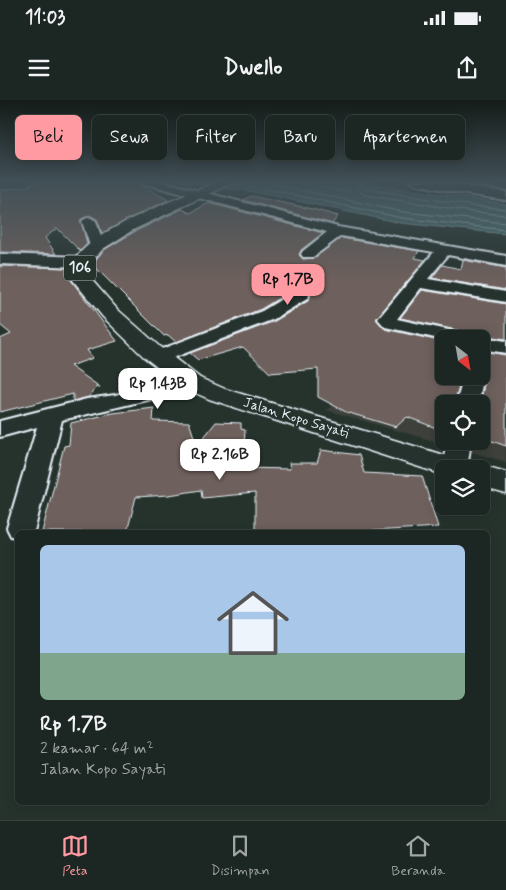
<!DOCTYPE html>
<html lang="id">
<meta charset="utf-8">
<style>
:root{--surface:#1c2622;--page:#29322f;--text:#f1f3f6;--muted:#a0a5a5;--line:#3a4340;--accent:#ff9aa2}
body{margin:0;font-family:Mynerve,sans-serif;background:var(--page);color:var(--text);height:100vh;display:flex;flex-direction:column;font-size:19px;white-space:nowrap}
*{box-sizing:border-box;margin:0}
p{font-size:16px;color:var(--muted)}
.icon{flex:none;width:28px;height:28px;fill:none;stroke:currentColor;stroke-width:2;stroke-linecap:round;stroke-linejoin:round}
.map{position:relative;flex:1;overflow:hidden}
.side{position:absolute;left:15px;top:430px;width:475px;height:275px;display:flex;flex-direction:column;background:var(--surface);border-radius:8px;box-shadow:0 2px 12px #0003,0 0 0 1px var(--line)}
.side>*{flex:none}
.guide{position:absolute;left:15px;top:15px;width:476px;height:45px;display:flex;gap:10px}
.needle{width:32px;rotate:149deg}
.tools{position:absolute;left:435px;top:230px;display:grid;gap:10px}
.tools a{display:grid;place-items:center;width:55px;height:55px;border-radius:8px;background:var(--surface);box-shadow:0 2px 12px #0003,0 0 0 1px var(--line);font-size:25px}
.price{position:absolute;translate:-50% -42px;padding:0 11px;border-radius:10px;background:#fff;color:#222;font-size:16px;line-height:32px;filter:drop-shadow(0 1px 2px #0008)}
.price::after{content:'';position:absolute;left:50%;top:30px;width:15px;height:11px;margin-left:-8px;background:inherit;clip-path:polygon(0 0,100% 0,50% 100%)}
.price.active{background:var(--accent);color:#111}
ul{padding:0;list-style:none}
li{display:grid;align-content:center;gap:10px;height:265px;padding:0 25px}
li span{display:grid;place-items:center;height:155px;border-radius:8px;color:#555}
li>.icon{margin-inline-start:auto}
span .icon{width:90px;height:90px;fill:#fffc;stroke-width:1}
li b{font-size:21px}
.tag{padding:0 18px;border-radius:8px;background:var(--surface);box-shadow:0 2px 12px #0003,0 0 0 1px var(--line);font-size:18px;line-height:45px}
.tag.active{background:var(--accent);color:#111}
.status{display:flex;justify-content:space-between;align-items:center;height:35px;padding:0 25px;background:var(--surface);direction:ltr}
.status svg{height:14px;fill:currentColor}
header{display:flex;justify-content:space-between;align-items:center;height:65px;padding:0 25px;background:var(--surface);font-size:22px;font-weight:700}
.tabs{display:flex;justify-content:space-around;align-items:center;height:70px;border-top:1px solid var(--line);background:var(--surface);font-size:14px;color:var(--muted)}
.tabs a{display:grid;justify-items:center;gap:2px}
.tabs .active{color:var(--accent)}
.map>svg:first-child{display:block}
.built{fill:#3c413b;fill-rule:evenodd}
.water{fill:#4b706f;stroke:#8aa4a6}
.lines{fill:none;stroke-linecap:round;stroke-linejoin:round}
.shore{stroke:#a9bdc1;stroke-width:1}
.building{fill:#6e615c;stroke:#e8f1f8}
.street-casing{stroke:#e8f1f8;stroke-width:4}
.primary-casing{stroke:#e8f1f8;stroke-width:3}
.street{fill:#26332d;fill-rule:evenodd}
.primary{fill:#26332d;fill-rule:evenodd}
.labels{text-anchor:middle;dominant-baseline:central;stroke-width:4.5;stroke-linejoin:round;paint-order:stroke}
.far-street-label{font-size:14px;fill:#e8f1f8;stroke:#26332d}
.shield{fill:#26332d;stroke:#aeb8bb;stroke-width:1}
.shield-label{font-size:15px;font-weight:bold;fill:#e8f1f8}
</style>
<div class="status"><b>11:03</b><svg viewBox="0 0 49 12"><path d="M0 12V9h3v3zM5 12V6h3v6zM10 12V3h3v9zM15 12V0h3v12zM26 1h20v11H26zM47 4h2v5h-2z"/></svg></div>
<header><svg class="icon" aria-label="menu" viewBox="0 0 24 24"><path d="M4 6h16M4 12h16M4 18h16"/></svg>Dwello<svg class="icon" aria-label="share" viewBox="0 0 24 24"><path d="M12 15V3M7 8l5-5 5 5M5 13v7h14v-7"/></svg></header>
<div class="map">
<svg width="506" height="720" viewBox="0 0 506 720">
<rect width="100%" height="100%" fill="#26332d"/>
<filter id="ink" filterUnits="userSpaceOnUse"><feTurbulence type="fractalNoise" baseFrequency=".02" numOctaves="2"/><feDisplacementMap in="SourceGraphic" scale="10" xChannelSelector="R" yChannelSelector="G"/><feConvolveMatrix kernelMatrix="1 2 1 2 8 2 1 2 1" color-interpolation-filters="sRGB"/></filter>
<g filter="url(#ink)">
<path class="built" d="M481,267L506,273V362L326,310L388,279L468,302L481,276ZM444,304H481V341H444Z"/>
<path class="water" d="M180,81H352L506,104V134L401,123L260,93Z"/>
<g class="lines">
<g class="shore">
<path d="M258,81L403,112L506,123"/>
<path d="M296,81L346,92L349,90L348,81"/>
<path d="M355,81L358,90L365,95L473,112L506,115"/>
<path d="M362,81L363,86L367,89L474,106L506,109"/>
<path d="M233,84L262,88L402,118L506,130"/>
</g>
</g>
<g class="building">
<path d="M44,81H135L168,100L102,133L97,119L90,115L81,119L87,144L80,151L57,128L45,138L56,154L0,152V90L30,86L28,84Z"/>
<path d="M251,96L312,109L338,116L332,124L243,100Z"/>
<path d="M209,103L323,133L301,150L299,155L303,159L314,158L341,138L419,151L415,158L425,160L376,219L385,229L444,242V276H462L454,304H444V331L407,317L396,327L346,312L318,297V269L270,273L243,247L198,260L190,253L275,221L308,201L311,194L307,189H294L261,209L176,242L168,235L164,236L92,164L104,150L134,132L182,109L190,113Z"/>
<path d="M463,160L506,168V190L432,178L442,165L461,169Z"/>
<path d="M0,166L66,168L70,174L71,180L117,241L87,250L93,258L70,266L100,287L96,288L89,297L73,301V294L0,312V239L11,234L0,225Z"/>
<path d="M422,190L506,204V239L481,235L474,237L471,233L400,218Z"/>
<path d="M481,251L506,255V346L481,337L480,304L486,276L481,270Z"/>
<path d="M154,308L153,321L189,322L197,346L216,322L241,323V329L245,330L243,368L290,369L289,363H317L321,350L359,355L364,373L422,376L438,427L372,431V432H255V393L202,398L201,390L169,395L136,397L127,432H42L64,346L69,345L71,323L113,313Z"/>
</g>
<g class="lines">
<g class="street-casing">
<g id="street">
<path d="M141,81H161L338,127L506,156V166L448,155L428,179L506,192V202L421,188L397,219L471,235L473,239L444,240L385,227L378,219L434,152L341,136L313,157H303L301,154L303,151L327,132L142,83Z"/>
<path d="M410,81H433L506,92V100L459,93L415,84Z"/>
<path d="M89,117L96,121L104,146L102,149H92L90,146L82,121Z"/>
<path d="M0,154L82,157L87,159L90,162L87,165L82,167L0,164Z"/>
<path d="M301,190L307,191L309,195L307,199L274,219L165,261L158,263L151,261L148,257L151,253L262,211L295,191Z"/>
<path d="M481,237L506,241V253L481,249V239H475Z"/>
<path d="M481,272L484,276L478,304H456L464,276H481Z"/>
<path d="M192,277L199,278L203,283L199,288L62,320L35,428L33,432H18V438L11,436L7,428L37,327L0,337V321L87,299L115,295Z"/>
<path d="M447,341H471L467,369H444V371L442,368Z"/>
</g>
</g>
<g class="primary-casing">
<g id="primary">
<path d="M220,81H237L133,130L103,149L90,163V178L117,209L160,247L200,278L225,289L467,362L471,369H444V375L209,299L184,288L144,257L103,217L72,179C71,173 72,165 75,160C95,127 183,97 220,81Z"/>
<path d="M481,365L506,372V394L481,387V369H471Z"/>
</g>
</g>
<use href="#street" class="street"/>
<use href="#primary" class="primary"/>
</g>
</g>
<linearGradient id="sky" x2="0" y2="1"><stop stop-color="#151c19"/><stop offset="0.45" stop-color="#415057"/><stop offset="1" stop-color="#415057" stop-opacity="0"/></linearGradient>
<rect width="506" height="182" fill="url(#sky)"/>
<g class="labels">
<g class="far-street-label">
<text transform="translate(296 318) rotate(17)">Jalan Kopo Sayati</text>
</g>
<rect class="shield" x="64" y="155.5" width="32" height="25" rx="4"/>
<g class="shield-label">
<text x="80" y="168">106</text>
</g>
</g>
</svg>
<div class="tools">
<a><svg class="needle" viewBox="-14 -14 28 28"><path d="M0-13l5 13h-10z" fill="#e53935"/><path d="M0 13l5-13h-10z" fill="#a0a5a5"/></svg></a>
<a><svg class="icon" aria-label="locate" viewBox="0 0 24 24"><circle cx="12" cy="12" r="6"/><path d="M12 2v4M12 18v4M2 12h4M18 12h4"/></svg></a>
<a><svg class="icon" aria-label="layers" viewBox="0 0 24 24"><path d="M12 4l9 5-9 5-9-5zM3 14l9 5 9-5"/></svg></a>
</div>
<b class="price active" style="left:288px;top:206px">Rp 1.7B</b>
<b class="price" style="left:158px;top:310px">Rp 1.43B</b>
<b class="price" style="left:220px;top:381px">Rp 2.16B</b>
<div class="guide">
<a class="tag active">Beli</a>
<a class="tag">Sewa</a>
<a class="tag">Filter</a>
<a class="tag">Baru</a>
<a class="tag">Apartemen</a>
</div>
<section class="side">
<ul>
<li><span style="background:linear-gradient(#a9c7e8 70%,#7fa58c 0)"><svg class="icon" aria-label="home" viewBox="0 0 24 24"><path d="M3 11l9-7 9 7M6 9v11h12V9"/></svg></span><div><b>Rp 1.7B</b><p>2 kamar · 64 m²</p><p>Jalan Kopo Sayati</p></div></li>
</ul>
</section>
</div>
<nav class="tabs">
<a class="active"><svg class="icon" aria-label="map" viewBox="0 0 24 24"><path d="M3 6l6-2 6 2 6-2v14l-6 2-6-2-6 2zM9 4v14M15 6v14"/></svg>Peta</a>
<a><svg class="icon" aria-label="saved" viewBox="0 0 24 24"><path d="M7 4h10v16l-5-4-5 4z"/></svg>Disimpan</a>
<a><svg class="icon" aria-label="home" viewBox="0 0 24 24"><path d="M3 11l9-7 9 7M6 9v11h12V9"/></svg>Beranda</a>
</nav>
